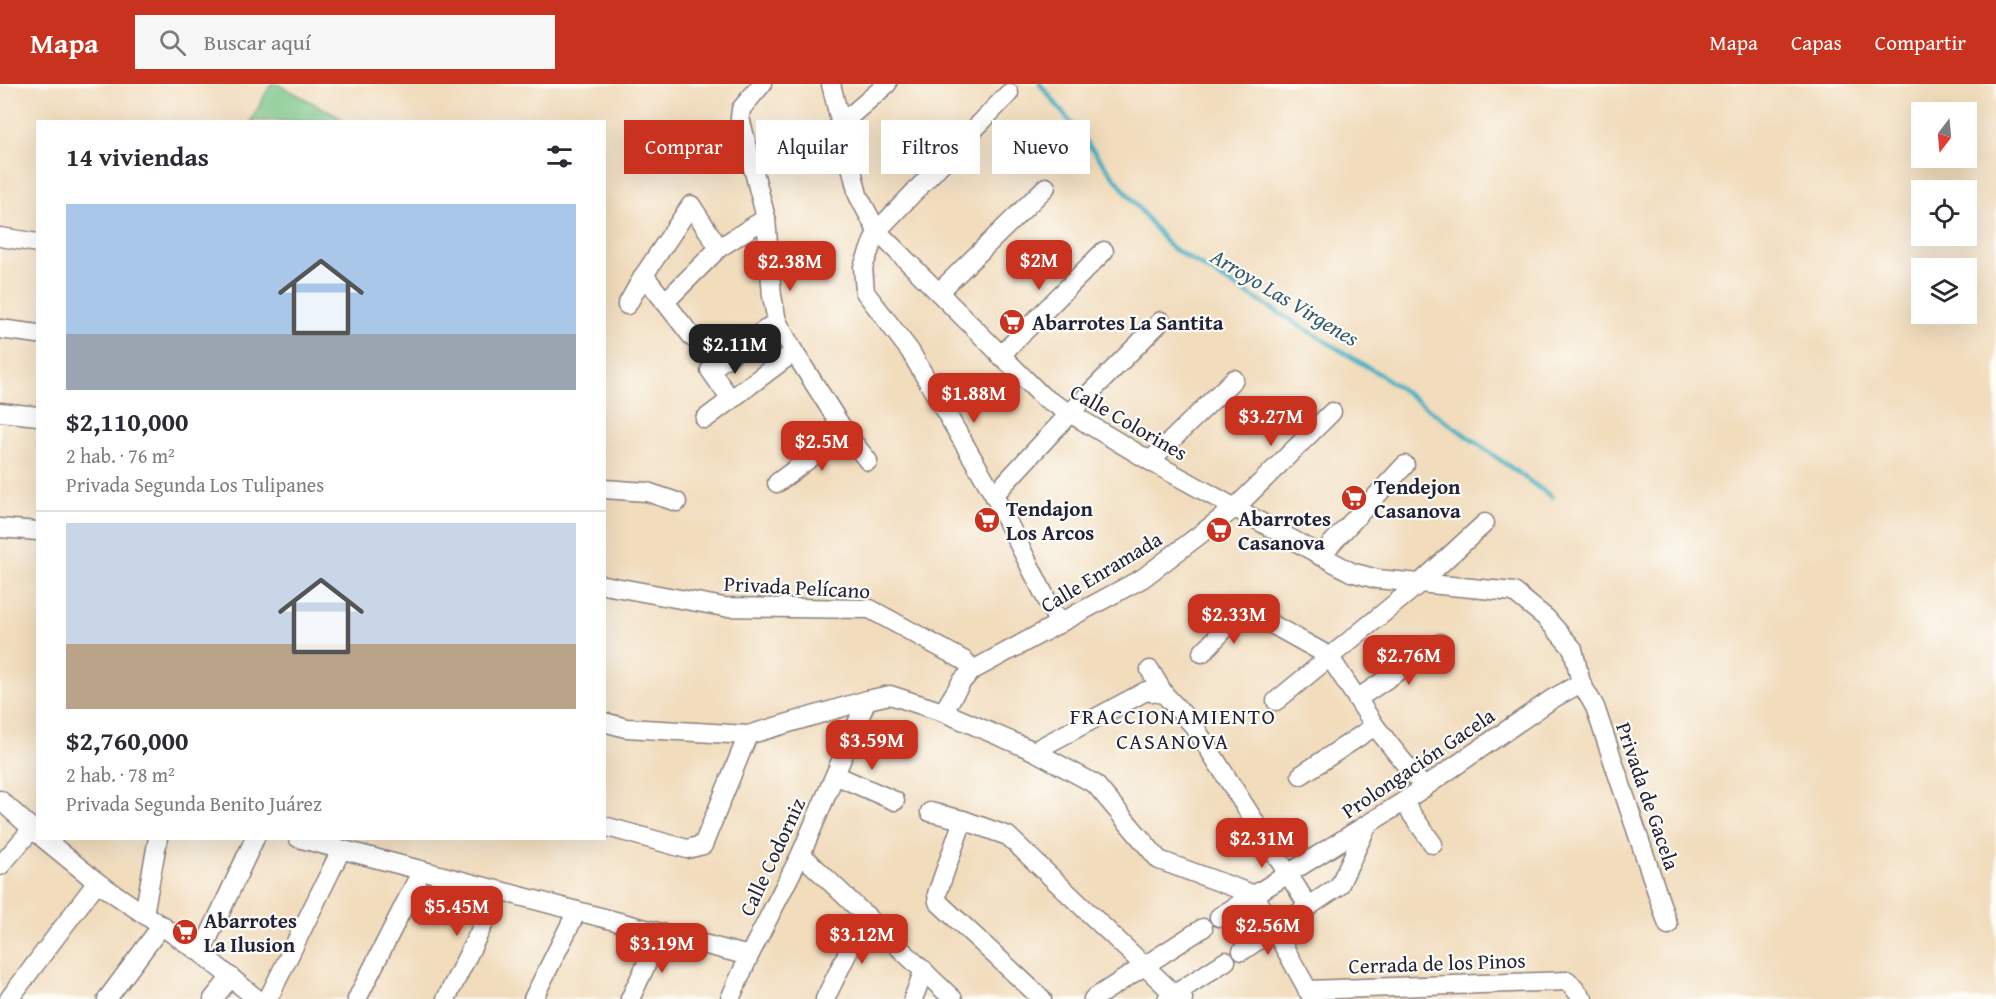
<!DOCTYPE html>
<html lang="es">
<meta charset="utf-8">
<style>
:root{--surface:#fff;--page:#f7f7f7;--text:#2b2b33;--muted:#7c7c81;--line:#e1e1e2;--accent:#c8321e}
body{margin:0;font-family:"Gentium Book Plus",serif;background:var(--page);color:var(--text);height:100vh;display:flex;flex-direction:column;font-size:22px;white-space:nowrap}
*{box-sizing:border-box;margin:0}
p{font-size:20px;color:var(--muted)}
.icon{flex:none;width:33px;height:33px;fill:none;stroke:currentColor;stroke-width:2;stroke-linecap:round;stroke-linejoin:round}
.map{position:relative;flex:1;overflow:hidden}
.panel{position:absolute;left:36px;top:36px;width:570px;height:720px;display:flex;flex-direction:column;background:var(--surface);border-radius:0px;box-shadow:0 6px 24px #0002}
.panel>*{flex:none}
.banner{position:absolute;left:624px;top:36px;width:570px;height:54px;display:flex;gap:12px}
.needle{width:39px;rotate:196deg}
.tools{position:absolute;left:1911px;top:18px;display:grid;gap:12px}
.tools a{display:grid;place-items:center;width:66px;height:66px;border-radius:0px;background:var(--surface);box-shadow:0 6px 24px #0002;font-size:30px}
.price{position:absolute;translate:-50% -51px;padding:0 14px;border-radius:12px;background:var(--accent);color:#fff;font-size:20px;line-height:39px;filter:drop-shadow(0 2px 3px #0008)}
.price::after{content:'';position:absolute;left:50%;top:36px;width:18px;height:14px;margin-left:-9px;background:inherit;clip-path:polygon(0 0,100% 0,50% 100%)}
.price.on{background:#222;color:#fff}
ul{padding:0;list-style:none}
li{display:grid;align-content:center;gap:12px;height:318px;padding:0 30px}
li+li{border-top:2px solid var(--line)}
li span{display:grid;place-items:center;height:186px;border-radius:0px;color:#555}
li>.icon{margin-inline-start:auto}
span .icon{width:108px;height:108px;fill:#fffc;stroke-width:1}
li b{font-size:26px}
h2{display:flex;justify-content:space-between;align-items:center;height:72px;padding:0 30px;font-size:26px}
.tag{padding:0 21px;border-radius:0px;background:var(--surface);box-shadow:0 6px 24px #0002;font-size:21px;line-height:54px}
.tag.on{background:var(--accent);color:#fff}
header{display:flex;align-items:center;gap:36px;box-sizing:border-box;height:84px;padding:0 30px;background:var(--accent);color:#fff}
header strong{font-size:28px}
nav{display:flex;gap:33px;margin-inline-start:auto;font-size:21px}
.search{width:420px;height:54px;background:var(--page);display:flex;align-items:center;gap:15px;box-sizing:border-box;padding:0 21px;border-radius:0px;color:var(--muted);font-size:22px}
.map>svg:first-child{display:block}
.green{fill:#79c686;stroke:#4e7460;stroke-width:1.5}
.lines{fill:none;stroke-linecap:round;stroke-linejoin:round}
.stream{stroke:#44b0c2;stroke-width:4.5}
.street-casing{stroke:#8a7f7c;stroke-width:21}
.street{stroke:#fff;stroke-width:18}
.labels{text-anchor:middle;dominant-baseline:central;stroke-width:4.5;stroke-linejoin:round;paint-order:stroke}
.poi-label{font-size:21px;font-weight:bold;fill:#22223b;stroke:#fdfcf7;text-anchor:start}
.street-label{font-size:21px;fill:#22223b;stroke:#fdfcf7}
.water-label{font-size:22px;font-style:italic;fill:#305b71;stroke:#fdfcf7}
.neighbourhood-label{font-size:22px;letter-spacing:1.5px;fill:#22223b;stroke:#fdfcf7}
</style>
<header>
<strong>Mapa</strong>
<div class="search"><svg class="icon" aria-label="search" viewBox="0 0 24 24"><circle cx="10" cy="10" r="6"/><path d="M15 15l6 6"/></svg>Buscar aquí</div>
<nav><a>Mapa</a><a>Capas</a><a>Compartir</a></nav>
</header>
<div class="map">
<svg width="1996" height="915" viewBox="0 0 1996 915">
<rect width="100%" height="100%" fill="#fdfcf7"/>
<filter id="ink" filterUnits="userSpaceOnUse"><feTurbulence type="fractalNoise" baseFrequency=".0167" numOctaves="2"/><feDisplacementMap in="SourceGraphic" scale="12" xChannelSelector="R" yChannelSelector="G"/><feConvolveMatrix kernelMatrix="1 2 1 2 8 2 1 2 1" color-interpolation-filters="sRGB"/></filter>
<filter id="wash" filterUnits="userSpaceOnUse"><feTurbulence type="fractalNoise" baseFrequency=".008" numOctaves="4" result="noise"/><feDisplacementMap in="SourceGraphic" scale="24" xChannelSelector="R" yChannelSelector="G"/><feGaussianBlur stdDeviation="1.35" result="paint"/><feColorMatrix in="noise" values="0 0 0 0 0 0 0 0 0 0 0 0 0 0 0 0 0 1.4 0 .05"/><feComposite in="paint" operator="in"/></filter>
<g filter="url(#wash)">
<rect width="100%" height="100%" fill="#f1dcbc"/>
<path class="green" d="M271,0H278L346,37H251Z"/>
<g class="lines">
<path class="stream" d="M1040,0L1169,162L1381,291L1552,413"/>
</g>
</g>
<g filter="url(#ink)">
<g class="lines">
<g class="street-casing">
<g id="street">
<path d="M762,0L741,25L740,34L766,134L772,212L777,237L794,268L845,348L868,377"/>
<path d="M831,0L858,111L877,147L1043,313L1150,377L1351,488L1377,495L1514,508L1546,534L1573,565L1581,599L1595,623L1668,841"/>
<path d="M1009,9L877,147L863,183L865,208L910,267L994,411L1059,540"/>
<path d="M842,39L887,0"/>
<path d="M0,153L38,159"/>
<path d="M644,191L693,254"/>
<path d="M939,208L1046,103"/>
<path d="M665,218L719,164L766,134"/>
<path d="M627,221L644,191L691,121L719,164"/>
<path d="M0,245L38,250"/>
<path d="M1000,272L1104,167"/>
<path d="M731,316L710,286L777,237"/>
<path d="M0,328L38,332"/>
<path d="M705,335L794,268"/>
<path d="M1150,377L1234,295"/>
<path d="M777,399L845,348"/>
<path d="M604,405L647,408L677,418"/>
<path d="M994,411L1070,329L1161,237"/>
<path d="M0,444L38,447"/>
<path d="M1320,472L1405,381"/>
<path d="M604,501L724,523L870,525L965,577L973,586"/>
<path d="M1202,569L1237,532L1250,528L1329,572L1375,642L1424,704"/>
<path d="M1150,586L1164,610L1194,642L1309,823"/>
<path d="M1357,615L1440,559"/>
<path d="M1276,617L1420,499L1485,439"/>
<path d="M943,628L962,597L973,586L1143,494L1236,423L1332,328"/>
<path d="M604,638L626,644L748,651L867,616L890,611L943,628L1034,667L1095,700L1159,776L1255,811L1313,915"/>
<path d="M1034,667L1146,607L1164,610"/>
<path d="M835,691L895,717"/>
<path d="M1301,691L1375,642"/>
<path d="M0,716L38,750"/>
<path d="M1403,718L1433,760"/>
<path d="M930,728L963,736L1008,752L1174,910L1183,915"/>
<path d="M963,736L937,810L938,818L1042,915"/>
<path d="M604,742L687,765L703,761L748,651"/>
<path d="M43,754L97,798L201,869L257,915"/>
<path d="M298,754L749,872"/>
<path d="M801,770L953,915"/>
<path d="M0,782L32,745"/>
<path d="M144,830L158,754"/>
<path d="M1219,833L1403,718L1552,615L1581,599"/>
<path d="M1242,867L1339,802L1368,740"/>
<path d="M201,869L255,754"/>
<path d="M1307,906L1568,897L1583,915"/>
<path d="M9,915L97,798"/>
<path d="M107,915L162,841"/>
<path d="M213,915L231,893"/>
<path d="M268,915L341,766"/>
<path d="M357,915L421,788"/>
<path d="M446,915L500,807"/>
<path d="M533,915L577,827"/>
<path d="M630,915L661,849"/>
<path d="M730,915L749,872L801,770L867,616"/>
<path d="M825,915L866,831"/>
<path d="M913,915L924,886"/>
<path d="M1093,915L1203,844"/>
<path d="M1167,915L1226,877"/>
</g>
</g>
<use href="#street" class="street"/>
</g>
</g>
<defs>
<g id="supermarket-disc" transform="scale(1.35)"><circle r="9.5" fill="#c8321e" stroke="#fdfcf7"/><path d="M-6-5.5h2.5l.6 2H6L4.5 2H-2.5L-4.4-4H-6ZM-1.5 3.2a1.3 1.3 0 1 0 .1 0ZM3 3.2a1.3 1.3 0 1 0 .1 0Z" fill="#fff"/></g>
</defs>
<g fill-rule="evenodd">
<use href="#supermarket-disc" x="1012" y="238"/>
<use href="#supermarket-disc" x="1354" y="414"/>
<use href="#supermarket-disc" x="987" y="436"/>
<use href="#supermarket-disc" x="1219" y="446"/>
<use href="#supermarket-disc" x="185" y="848"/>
</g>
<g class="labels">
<g class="poi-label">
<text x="1032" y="238">Abarrotes La Santita</text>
<text x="1374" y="402">Tendejon<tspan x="1374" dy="24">Casanova</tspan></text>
<text x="1006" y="424">Tendajon<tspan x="1006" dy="24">Los Arcos</tspan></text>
<text x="1238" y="434">Abarrotes<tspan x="1238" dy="24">Casanova</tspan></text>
<text x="204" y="836">Abarrotes<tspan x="204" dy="24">La Ilusion</tspan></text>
</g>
<g class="street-label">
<text transform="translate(1129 338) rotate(30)">Calle Colorines</text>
<text transform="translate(1101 488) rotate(-31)">Calle Enramada</text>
<text transform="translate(797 503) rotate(3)">Privada Pelícano</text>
<text transform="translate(1418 679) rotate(-34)">Prolongación Gacela</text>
<text transform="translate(1648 712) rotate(71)">Privada de Gacela</text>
<text transform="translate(772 773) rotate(-65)">Calle Codorniz</text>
<text transform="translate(1437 879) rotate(-2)">Cerrada de los Pinos</text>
</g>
<g class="water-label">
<text transform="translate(1285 213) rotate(31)">Arroyo Las Virgenes</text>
</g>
<g class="neighbourhood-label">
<text x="1173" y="632">FRACCIONAMIENTO<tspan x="1173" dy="25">CASANOVA</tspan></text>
</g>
</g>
</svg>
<div class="tools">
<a><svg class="needle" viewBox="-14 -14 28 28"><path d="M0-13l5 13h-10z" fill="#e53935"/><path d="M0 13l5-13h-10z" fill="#7c7c81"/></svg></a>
<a><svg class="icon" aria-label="locate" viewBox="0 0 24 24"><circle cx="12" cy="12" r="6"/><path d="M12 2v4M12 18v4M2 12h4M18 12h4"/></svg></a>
<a><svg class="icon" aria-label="layers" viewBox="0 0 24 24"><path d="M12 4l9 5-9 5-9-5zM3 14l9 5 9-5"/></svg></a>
</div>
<b class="price" style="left:1039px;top:207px">$2M</b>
<b class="price" style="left:790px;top:208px">$2.38M</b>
<b class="price on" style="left:735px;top:291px">$2.11M</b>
<b class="price" style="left:974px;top:340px">$1.88M</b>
<b class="price" style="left:1271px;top:363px">$3.27M</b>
<b class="price" style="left:822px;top:388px">$2.5M</b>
<b class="price" style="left:1234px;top:561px">$2.33M</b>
<b class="price" style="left:1409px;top:602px">$2.76M</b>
<b class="price" style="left:872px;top:687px">$3.59M</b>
<b class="price" style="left:1262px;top:785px">$2.31M</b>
<b class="price" style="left:457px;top:853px">$5.45M</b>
<b class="price" style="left:1268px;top:872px">$2.56M</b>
<b class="price" style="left:862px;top:881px">$3.12M</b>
<b class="price" style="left:662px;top:890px">$3.19M</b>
<div class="banner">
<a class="tag on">Comprar</a>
<a class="tag">Alquilar</a>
<a class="tag">Filtros</a>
<a class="tag">Nuevo</a>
</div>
<section class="panel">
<h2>14 viviendas<svg class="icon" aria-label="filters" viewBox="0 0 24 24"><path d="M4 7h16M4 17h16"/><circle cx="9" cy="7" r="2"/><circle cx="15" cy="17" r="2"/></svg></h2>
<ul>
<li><span style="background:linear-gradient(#a9c7e8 70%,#9aa5b1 0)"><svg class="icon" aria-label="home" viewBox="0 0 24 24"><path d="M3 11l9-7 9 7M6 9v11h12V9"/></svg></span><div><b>$2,110,000</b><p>2 hab. · 76 m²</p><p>Privada Segunda Los Tulipanes</p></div></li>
<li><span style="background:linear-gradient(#c9d6e8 65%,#b9a48a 0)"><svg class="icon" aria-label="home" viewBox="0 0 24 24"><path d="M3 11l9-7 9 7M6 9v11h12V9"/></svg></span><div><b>$2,760,000</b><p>2 hab. · 78 m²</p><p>Privada Segunda Benito Juárez</p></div></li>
</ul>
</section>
</div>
